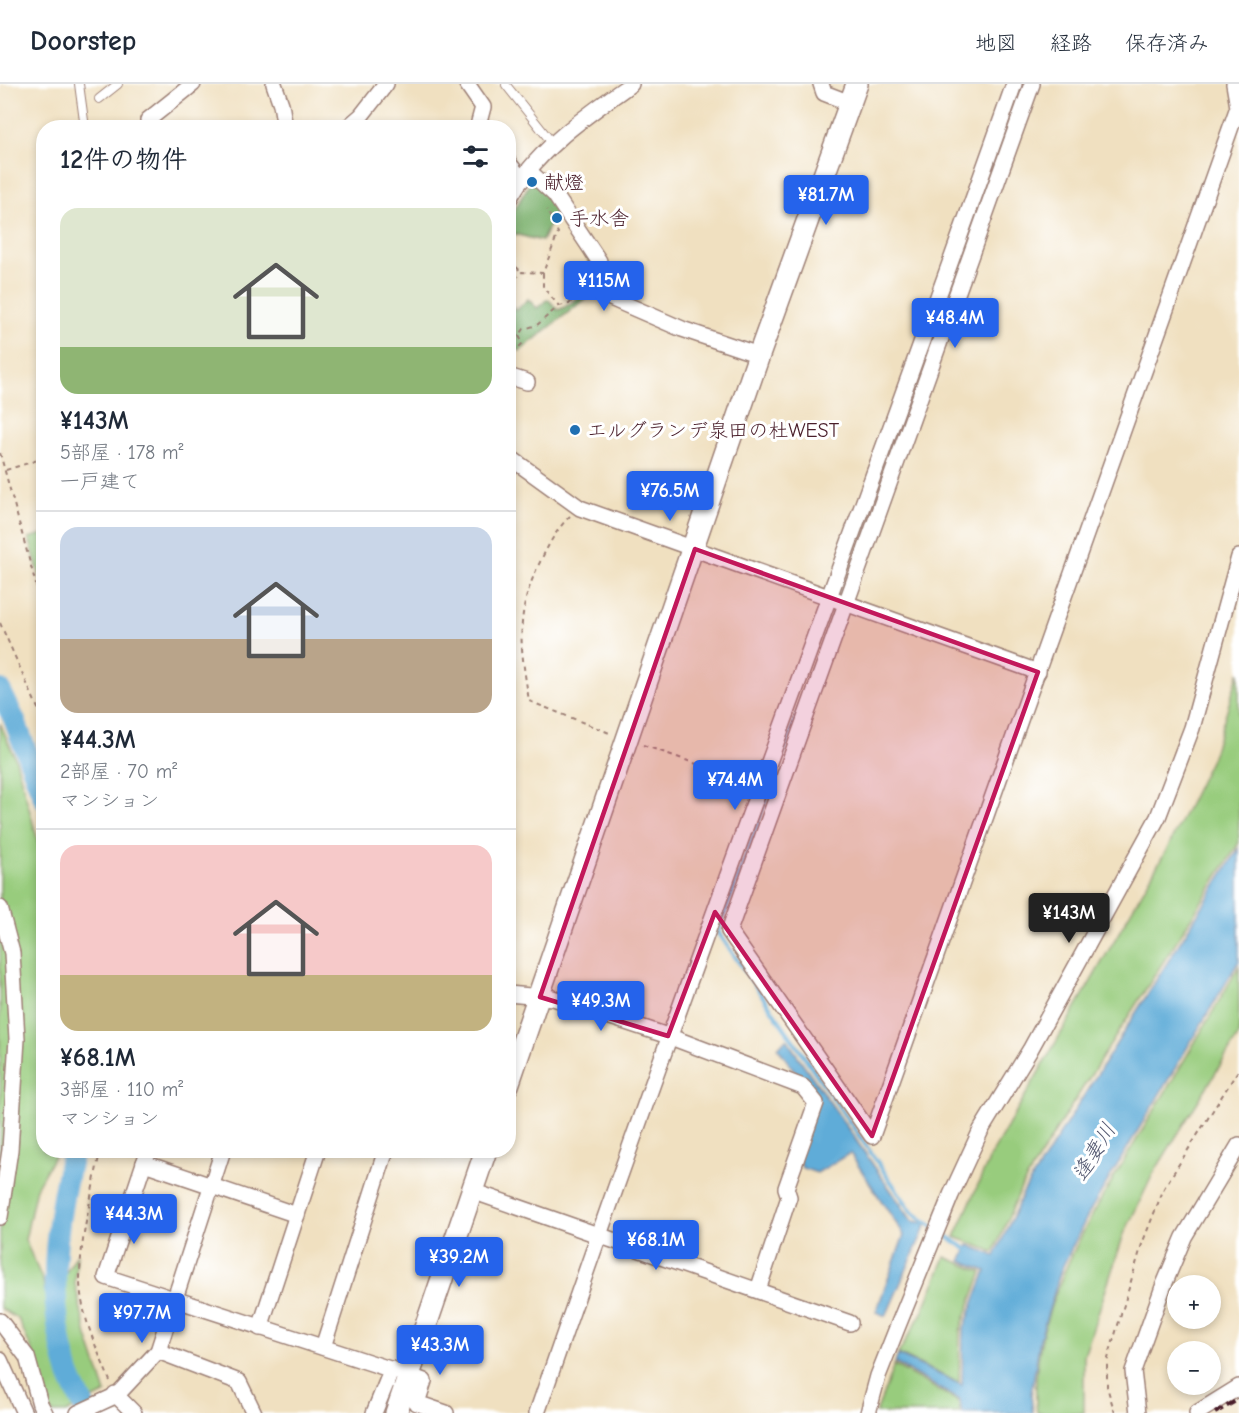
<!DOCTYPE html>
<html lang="ja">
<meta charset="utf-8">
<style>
:root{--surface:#fff;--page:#f2f2f3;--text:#1f2937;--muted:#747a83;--line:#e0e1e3;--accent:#2563eb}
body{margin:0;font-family:"Comic Neue","Klee One",sans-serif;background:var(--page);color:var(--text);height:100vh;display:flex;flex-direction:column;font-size:22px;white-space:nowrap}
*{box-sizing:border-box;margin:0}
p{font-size:20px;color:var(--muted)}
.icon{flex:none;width:33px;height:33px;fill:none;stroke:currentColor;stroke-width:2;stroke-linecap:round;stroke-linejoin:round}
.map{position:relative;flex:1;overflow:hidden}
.panel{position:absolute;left:36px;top:36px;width:480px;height:1038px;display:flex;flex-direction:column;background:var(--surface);border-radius:24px;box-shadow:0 3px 9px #0003}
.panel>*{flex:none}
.controls{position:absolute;left:1167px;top:1191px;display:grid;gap:12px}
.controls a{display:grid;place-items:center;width:54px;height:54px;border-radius:50%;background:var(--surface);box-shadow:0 3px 9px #0003;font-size:30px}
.price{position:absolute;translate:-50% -51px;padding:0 14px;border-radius:6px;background:var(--accent);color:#fff;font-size:20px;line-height:39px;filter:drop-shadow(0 2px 3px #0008)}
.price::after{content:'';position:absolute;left:50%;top:36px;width:18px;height:14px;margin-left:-9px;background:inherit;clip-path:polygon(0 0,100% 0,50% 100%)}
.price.on{background:#222;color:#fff}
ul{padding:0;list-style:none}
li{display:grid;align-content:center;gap:12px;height:318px;padding:0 24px}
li+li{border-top:2px solid var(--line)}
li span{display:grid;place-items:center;height:186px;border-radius:18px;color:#555}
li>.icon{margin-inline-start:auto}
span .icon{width:108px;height:108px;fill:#fffc;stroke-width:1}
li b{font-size:26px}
h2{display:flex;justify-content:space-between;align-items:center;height:72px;padding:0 24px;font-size:26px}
header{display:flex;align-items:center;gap:36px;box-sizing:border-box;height:84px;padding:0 30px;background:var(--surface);border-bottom:2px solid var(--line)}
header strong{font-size:28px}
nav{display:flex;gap:33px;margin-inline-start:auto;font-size:21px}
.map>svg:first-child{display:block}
.green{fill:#98cc7d;stroke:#717654;stroke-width:1.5}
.forest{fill:#7ab06c;stroke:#62684c;stroke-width:1.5}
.water{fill:#5eacd8;stroke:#546682;stroke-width:1.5}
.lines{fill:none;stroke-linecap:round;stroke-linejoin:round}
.stream{stroke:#5eacd8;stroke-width:4}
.river{stroke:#5eacd8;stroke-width:22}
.lane-casing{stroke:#9d8076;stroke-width:10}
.street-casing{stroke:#9d8076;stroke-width:18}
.secondary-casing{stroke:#9d8076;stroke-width:24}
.path{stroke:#9d8076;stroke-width:2;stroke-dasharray:4.5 4.5;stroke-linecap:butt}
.lane{stroke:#fff;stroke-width:8}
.street{stroke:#fff;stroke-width:15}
.secondary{stroke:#fff;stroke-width:21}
.rail{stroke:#4a1f2b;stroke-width:4;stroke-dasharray:9 4.5;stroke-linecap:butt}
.marked{fill:#c2185b;fill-opacity:0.2;stroke:#c2185b;stroke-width:4.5;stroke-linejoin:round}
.poi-dot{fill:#1f6fb2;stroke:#fff;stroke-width:2}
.labels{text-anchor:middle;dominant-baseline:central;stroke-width:6;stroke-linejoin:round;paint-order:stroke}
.poi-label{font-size:20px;fill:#4a1f2b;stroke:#fff;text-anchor:start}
.water-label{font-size:21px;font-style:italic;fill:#525770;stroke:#fff}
</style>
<header>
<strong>Doorstep</strong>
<nav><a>地図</a><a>経路</a><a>保存済み</a></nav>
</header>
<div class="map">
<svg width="1239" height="1329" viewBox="0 0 1239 1329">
<rect width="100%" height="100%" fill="#fff"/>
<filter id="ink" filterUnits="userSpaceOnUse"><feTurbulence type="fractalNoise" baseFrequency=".0167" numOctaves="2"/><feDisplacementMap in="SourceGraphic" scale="12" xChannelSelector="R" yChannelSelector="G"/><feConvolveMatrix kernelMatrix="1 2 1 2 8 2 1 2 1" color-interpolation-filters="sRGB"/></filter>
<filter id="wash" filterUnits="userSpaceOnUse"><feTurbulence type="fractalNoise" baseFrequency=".008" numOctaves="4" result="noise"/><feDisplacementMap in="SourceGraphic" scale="24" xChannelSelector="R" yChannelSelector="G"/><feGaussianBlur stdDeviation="1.35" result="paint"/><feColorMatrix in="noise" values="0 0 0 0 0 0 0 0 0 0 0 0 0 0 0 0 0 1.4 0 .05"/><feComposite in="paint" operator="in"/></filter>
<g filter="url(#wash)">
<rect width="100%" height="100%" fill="#f0e0c0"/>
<g class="green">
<path d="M43,450H44L43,503L29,454Z"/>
<path d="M1239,588V759L1063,1035L1021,1104L994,1168L955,1153L990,1073L1168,763L1212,673Z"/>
<path d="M0,639L16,676L43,776L44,1066L57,1067L36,1104L25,1156L43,1197L58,1280L74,1325L66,1329H50L34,1271L18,1235L0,1224Z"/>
<path d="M1239,882V951L1153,1090L1124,1150L1084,1272V1329H1037C1025,1229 1097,1122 1146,1040C1178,987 1209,935 1239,882Z"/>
<path d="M77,1170L75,1200L87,1252L106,1309L88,1318L69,1258L59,1200Z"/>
<path d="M945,1173L982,1188L960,1247L959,1299L898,1270L923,1227Z"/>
<path d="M894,1281L958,1317L960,1329H876Z"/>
</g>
<g class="forest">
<path d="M531,97L538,99L557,124L542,157L510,149L509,153V135Z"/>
<path d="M567,138L597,183L595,207L520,267L509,262L508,218L516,226L528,215L537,224L548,215L558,226C581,217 586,205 592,182L566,141Z"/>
</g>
<g class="water">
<path d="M1239,764V877L1091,1125L1061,1186L1040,1255L1031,1311L1033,1329H962L960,1316L895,1279L898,1271L962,1301L963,1247L986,1187L961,1177L969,1161L995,1172L1024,1107Z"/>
<path d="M786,955L912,1137L927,1139L886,1232L876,1228L904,1151L850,1069L817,1089L802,1084L797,1072L815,1015L778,964Z"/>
</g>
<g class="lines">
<g class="stream">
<path d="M1010,39L1024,0"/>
<path d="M840,513L846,498"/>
<path d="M838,520L718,848L912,1128L933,1143"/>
<path d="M939,1147L971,1168"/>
</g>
<g class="river">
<path d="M0,606L14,635L44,714"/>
<path d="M73,1066C55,1140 46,1213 68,1287C72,1301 81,1315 87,1329"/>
</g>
</g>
</g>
<g filter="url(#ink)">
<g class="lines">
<g class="lane-casing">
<g id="lane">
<path d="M79,0L85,44"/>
<path d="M506,1L553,60"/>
<path d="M99,15L118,0"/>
</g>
</g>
<g class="street-casing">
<g id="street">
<path d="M274,0L281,20L285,44"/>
<path d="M467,0L483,23L479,38L483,44"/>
<path d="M821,0L824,9L850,19"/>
<path d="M1032,0L729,847L872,1052L1238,23L1234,0"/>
<path d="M153,44L148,36L193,0"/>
<path d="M347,44L361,32L386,0"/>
<path d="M508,78L522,96"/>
<path d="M529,87L555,111L599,177V204L606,212L682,245L759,271"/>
<path d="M508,117C535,66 586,32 631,0"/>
<path d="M508,292L527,298"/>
<path d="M508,372L580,424L1038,588"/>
<path d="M0,824L12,869L17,955L10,1066L0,1133"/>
<path d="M508,910L553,914L668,952L803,1003L816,1019L786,1104L789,1113L758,1206"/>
<path d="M149,1066L144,1079L297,1131"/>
<path d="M144,1079L106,1193L408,1291L424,1297L417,1319L446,1329"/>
<path d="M472,1107L850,1239"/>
<path d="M0,1237L27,1273L40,1320L45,1329"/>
<path d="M260,1244L318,1066"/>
<path d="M323,1263L386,1066"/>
<path d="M158,1267L239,1298L254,1329"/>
<path d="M0,1276L24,1329"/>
<path d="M115,1310L134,1329"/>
<path d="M78,1329L117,1311L158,1267L223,1066"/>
<path d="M374,1329L392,1285"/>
<path d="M537,1329C690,884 857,444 1014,0"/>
<path d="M868,1329L878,1292L897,1244L951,1111L981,1046L1030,966L1158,733L1192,644L1239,473"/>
<path d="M1138,1329L1133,1287L1163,1203L1184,1153L1239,1061"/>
<path d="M1197,1329L1239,1303"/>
</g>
</g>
<g class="secondary-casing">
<g id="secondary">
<path d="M508,1001L759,271L857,0"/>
<path d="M396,1329L486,1066"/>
</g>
</g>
<g class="path">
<path d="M509,177L522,188"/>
<path d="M508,201L522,188L543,189L558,149L547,126"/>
<path d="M559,222L569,220L585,204"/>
<path d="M508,244L519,252L524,245L537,241L559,222L543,203V189"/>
<path d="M519,252L523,259L519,263"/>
<path d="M0,369L44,530"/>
<path d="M6,386L44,374"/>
<path d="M570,432C557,445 550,458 542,474C514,529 520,559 529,617L612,650"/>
<path d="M0,539L44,638"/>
<path d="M643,661L748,698"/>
<path d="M100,1066C93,1109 80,1152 80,1195C80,1230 97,1265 110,1297"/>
<path d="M1115,1329L1107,1303V1278L1142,1160L1164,1104L1239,985"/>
</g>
<use href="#lane" class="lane"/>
<use href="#street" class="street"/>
<use href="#secondary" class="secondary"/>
<path class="rail" d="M1215,1329L1239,1315"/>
</g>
</g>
<path class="marked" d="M695,465L1038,588L872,1052L715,828L668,952L540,913Z"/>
<g class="poi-dot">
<circle cx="532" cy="98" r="6"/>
<circle cx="557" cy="134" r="6"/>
<circle cx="575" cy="346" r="6"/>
</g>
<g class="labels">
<g class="poi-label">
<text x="544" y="98">献燈</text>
<text x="569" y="134">手水舎</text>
<text x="587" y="346">エルグランデ泉田の杜WEST</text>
</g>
<g class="water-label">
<text transform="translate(1094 1068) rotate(-59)">逢妻川</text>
</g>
</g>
</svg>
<div class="controls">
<a>+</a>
<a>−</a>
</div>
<b class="price" style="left:826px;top:142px">¥81.7M</b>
<b class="price" style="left:604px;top:228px">¥115M</b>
<b class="price" style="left:955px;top:265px">¥48.4M</b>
<b class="price" style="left:670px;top:438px">¥76.5M</b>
<b class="price" style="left:735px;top:727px">¥74.4M</b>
<b class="price on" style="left:1069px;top:860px">¥143M</b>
<b class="price" style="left:601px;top:948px">¥49.3M</b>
<b class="price" style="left:134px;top:1161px">¥44.3M</b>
<b class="price" style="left:656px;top:1187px">¥68.1M</b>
<b class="price" style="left:459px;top:1204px">¥39.2M</b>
<b class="price" style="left:142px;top:1260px">¥97.7M</b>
<b class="price" style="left:440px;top:1292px">¥43.3M</b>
<section class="panel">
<h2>12件の物件<svg class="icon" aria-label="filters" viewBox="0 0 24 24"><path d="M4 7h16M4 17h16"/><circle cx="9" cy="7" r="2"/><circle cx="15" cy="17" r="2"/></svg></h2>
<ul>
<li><span style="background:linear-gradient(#dfe7d0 75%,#8fb573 0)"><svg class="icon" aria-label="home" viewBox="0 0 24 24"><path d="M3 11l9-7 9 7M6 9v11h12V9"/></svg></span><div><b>¥143M</b><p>5部屋 · 178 m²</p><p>一戸建て</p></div></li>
<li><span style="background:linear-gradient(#c9d6e8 60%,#b9a48a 0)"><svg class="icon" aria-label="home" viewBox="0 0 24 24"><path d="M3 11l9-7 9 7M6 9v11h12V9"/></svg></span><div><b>¥44.3M</b><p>2部屋 · 70 m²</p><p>マンション</p></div></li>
<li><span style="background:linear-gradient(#f6c9c9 70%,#c2b280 0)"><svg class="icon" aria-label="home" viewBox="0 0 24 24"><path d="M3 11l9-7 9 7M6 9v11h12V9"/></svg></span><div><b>¥68.1M</b><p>3部屋 · 110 m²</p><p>マンション</p></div></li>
</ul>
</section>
</div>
